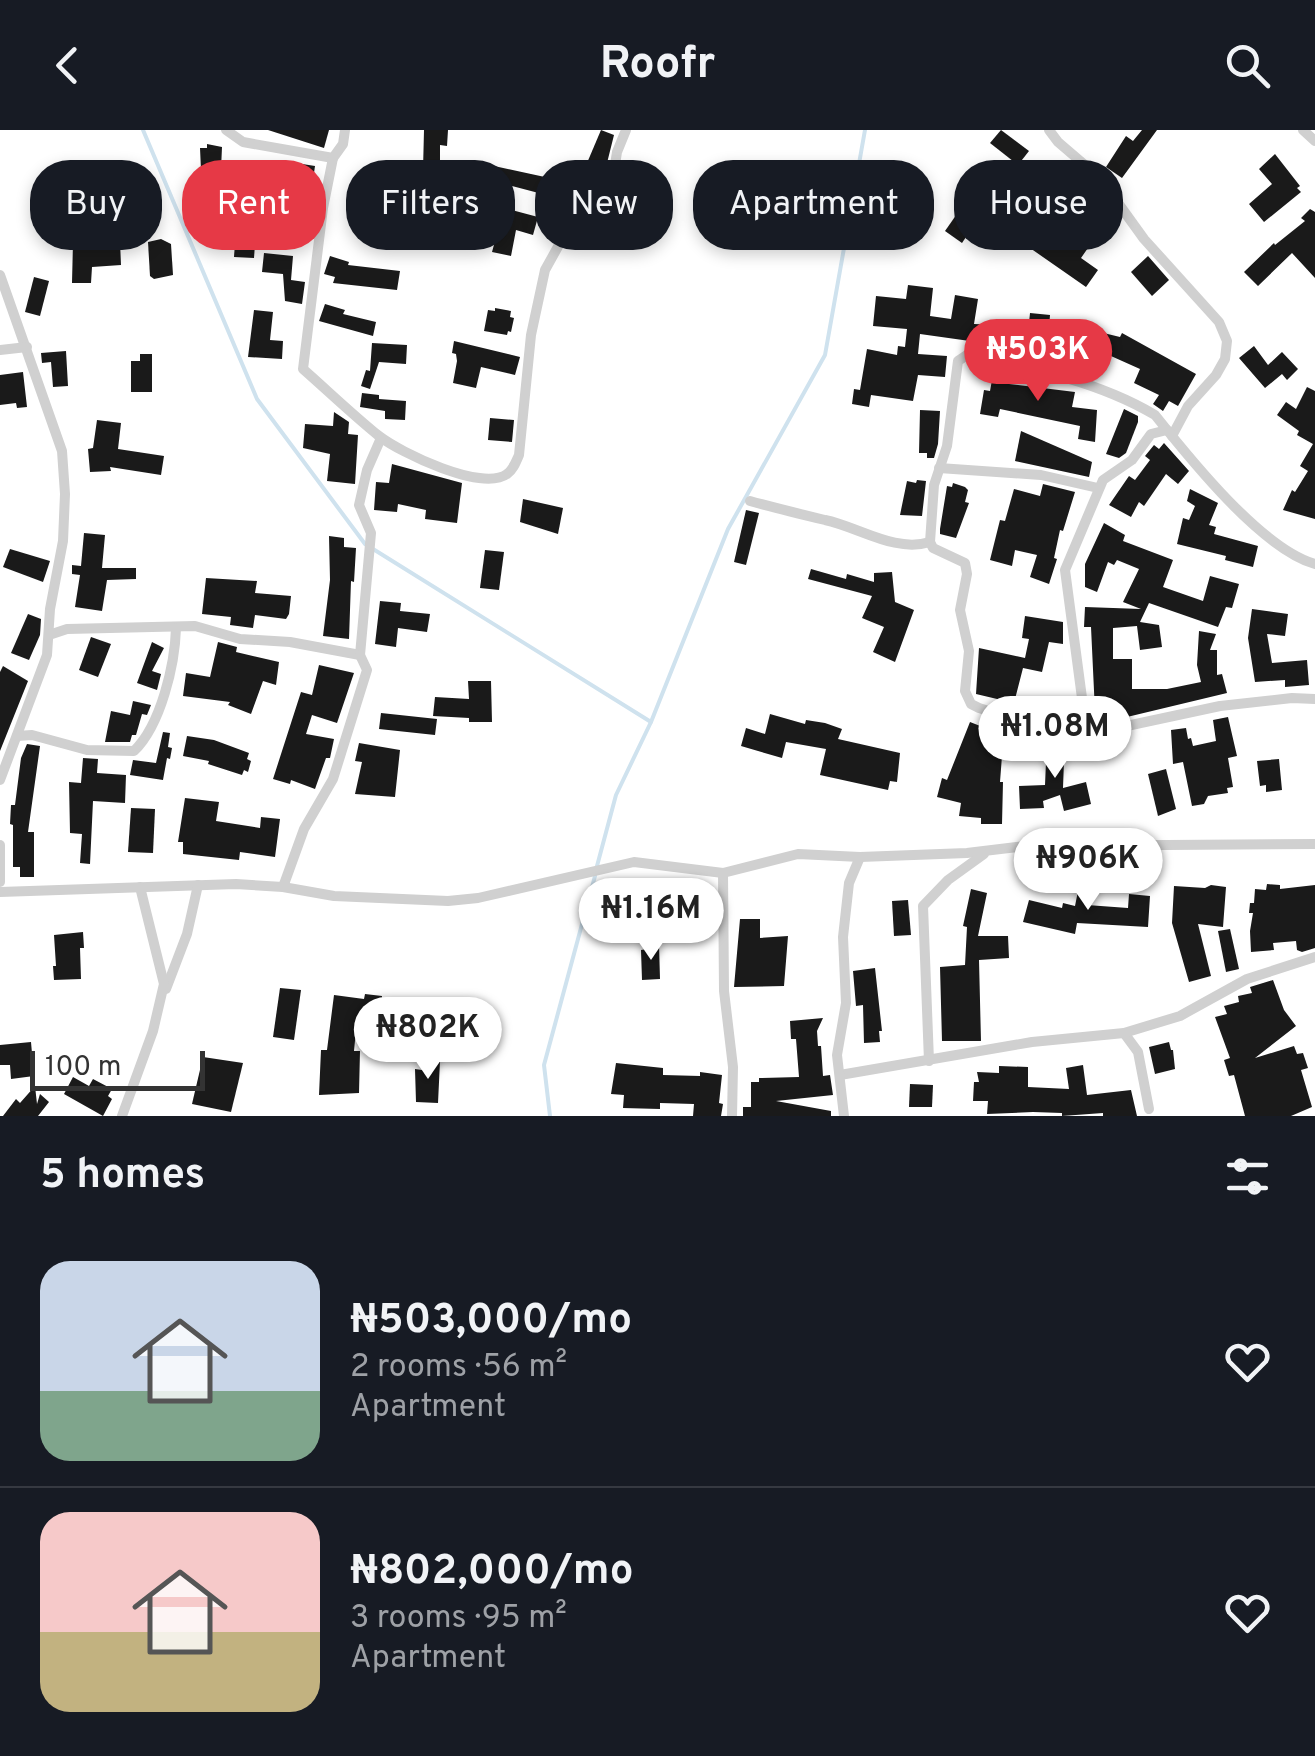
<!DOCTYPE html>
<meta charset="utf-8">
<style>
:root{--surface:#171b24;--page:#20242c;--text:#f1f3f6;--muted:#9ea1a6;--line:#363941;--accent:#e63946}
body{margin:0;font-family:Overpass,sans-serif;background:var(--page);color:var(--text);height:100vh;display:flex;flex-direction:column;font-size:38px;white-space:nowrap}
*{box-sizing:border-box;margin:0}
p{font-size:32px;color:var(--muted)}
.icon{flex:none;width:55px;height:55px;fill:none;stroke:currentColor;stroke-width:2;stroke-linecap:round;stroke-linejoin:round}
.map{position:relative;height:986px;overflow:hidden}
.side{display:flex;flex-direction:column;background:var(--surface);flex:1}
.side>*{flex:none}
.hud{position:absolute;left:30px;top:30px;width:1255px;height:90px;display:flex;gap:20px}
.scale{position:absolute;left:30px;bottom:25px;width:175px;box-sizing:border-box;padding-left:10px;border:5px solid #333;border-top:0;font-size:28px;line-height:35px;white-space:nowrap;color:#333;-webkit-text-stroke:8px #fff;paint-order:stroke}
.price{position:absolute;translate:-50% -85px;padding:0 22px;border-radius:35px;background:#fff;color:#222;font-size:32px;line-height:65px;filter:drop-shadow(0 2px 5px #0008)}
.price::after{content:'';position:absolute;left:50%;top:60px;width:30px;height:22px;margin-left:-15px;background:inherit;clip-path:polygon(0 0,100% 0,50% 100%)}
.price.selected{background:var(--accent);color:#fff}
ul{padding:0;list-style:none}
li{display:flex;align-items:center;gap:30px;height:250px;padding:0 40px}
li+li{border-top:2px solid var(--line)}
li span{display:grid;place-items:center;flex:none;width:280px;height:200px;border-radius:30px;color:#555}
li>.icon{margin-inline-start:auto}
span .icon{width:120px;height:120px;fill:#fffc;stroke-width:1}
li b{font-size:42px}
h2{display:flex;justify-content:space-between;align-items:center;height:120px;padding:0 40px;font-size:42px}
.chip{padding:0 35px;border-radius:40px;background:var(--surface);box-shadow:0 5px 15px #0003;font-size:35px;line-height:90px}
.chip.selected{background:var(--accent);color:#fff}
header{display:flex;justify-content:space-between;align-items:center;height:130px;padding:0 40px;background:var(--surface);font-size:45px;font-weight:700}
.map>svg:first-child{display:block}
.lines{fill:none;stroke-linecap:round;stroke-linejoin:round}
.stream{stroke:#cfe2ee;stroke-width:4}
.building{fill:#1a1a1a}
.street{stroke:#d0d0d0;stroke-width:10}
</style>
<header><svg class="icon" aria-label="back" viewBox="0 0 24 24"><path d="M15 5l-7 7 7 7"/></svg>Roofr<svg class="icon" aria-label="search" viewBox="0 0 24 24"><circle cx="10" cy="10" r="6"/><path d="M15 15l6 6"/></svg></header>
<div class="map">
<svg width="1315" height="986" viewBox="0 0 1315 986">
<rect width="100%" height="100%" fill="#fff"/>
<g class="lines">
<g class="stream">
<path d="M143,0L257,269L365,414L651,592"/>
<path d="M597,736L616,665L651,592L728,399L825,225L865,0"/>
<path d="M550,986L544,935L595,746"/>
</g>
</g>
<g class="building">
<path d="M268,0H329L324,18Z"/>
<path d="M424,0H448L447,16L440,15V40H423Z"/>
<path d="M601,0L614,5L605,41L587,33Z"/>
<path d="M1001,0L1029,21L1018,35L990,13Z"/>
<path d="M1142,0H1157L1122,48L1106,37L1126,6L1133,11Z"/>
<path d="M207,14L222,17L220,62H202L200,18H207Z"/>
<path d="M1275,24L1300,56L1297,58L1301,62L1264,92L1249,74L1272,54L1259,39Z"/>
<path d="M296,33L315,36L309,77L289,74Z"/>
<path d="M485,34L554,49L550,66L512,56L482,53Z"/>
<path d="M391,46L431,48L430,69L390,66Z"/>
<path d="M1043,57L1080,82L1077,86L1099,102L1081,128L1098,140L1086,157L1007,102L1018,87L1051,110L1061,95L1036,74L1039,71L1034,68Z"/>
<path d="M966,71L982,83L962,113L945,101Z"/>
<path d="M504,78L538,87L533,105L516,100L511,126L492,122Z"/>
<path d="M1310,79L1315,82V148L1292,123L1258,156L1244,142L1274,113L1275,115L1305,91L1301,88Z"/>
<path d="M236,99L256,101L254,128L234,127Z"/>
<path d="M161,109L171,114L173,145L154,149L150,146L148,112Z"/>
<path d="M120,111L121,135L92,137L91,153H72L73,112Z"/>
<path d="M264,123L293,126L291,150L305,152L302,174L285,171L283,144L262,142Z"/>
<path d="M330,126L349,132L348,135L400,141L397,160L333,153L335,147L324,144Z"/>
<path d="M1148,126L1169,150L1152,166L1131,142Z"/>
<path d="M34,147L49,151L40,186L25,182Z"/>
<path d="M908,155L933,158L930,186L951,189L955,165L978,169L974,194L997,195V190L1029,193L1030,183L1050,185L1049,198L1084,208L1087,199L1120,207L1122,203L1196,244L1178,276L1169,271L1163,281L1153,274L1159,265L1134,253L1140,239L1102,222L1099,234L1073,228L1071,234L1051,228L1052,223L984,218V213L920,204L918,224L947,226L945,247L918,245L913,271L871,265L869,277L852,274L854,259L860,260L867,219L897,225L898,216L905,217L907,199L873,196L876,166L906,169Z"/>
<path d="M325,174L345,180L343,184L376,192L373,206L319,191Z"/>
<path d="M495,178L511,181L510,187L514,188L511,202L508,201L507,205L484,201L488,180L495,181Z"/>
<path d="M254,180L273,182L270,210L283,211L282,229L248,227Z"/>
<path d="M454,211L520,227L515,245L481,237L476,258L453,253L457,231L456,224L452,223Z"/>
<path d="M372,213L407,215L406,234L379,232L370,259L361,256L366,240L370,241Z"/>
<path d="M1254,216L1268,235L1282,222L1298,239L1287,250L1282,244L1265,258L1239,228Z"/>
<path d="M66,221L68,256L53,257L51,232L42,233L41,223Z"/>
<path d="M140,224H152V262H131V231H140Z"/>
<path d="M994,239L1011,243L1009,254L1075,262L1072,277L1097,280L1095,312L1078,309L1080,296L1000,279L998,287L980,284L984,260L990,261Z"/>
<path d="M23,242L27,277L17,278L16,273L0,275V245Z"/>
<path d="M1307,257L1315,261V389L1283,380L1292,360L1295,362L1308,341L1300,336L1313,314L1297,305L1299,301L1277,285L1286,272L1296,279Z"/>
<path d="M362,263L379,265V269L406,271L405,290L385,289V281L360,277Z"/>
<path d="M1124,279L1138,286V292L1126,323L1119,328L1106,324Z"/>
<path d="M920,280L940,281L938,314L934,328H927V323H919Z"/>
<path d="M334,282L349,292L348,304L358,305L355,354L327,351L330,324L303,318L305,294L333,296Z"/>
<path d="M490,288L514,290L512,312L488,310Z"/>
<path d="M97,290L121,293L118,319L164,326L161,345L110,337L111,341L90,342L88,319L93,318Z"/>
<path d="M1021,301L1092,332L1089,347L1015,331Z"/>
<path d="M1164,313L1189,341L1178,354L1166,344L1144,376L1139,372L1131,387L1109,375L1129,346L1135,350L1150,330L1145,326L1154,315L1159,319Z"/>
<path d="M392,334L462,353L457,393L425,389L426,380L398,374L397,382L374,380L376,352L389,353Z"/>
<path d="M917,350L926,351L922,386L900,385L907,351L916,353Z"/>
<path d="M953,353L965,357L968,360L965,372L969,373L956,408L940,404V399L947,356L952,357Z"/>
<path d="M1043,354L1075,362L1063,401L1060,400L1054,428L1057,429L1049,454L1030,447L1037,425L1015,420L1012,436L990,430L1000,390L1005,391L1014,359L1040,366Z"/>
<path d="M1190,359L1218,373L1209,395L1216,397L1214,404L1258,416L1253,437L1225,430L1226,426L1177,414L1183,388L1189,390L1195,376L1187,371Z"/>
<path d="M523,369L563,378L558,404L520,392Z"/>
<path d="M746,380L759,383L746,435L734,432Z"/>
<path d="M1104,393L1125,405L1123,411L1173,430L1163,457L1203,471L1210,446L1239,454L1232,478L1226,477L1218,497L1149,473L1140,492L1159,495L1162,517L1140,520L1137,496L1113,498V529H1132V559H1167L1201,552L1197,535L1199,501L1216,504L1210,520H1217V545L1222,544L1227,563L1127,587L1110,589L1109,584L1099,585V581L1095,582L1091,497H1084L1085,477L1141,479L1123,472L1139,439L1117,430L1114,435L1108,432L1097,462L1085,457V434Z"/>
<path d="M84,403L105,405L102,438H136V449L107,450L102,481L75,477L80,445L72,444V435L81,436Z"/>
<path d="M329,406L344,408V417L356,418L354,452L351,451L349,509L323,506L330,450Z"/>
<path d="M10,419L50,431L43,452L3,437Z"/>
<path d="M485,420L504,422L499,460L480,458Z"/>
<path d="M811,439L846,449L847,444L874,452V443L892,442L895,472L914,480L895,532L873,522L884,497L862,488L872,466L808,449Z"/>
<path d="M206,448L257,451L255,463L291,466L289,484L286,489L255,485L253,498L230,495L231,487L202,484Z"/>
<path d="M380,471L401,473L400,481L430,484L427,502L398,498L396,517L375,514Z"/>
<path d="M1252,479L1288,484L1285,506L1267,504L1272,533L1307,530L1309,555L1285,557V550L1255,552L1248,508Z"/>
<path d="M28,484L41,489L40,505L29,530L11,523Z"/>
<path d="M1025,486L1063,492V514L1049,512L1042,542L1023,538L1014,573L976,564L979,518L1025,528L1029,509L1022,508Z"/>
<path d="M91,507L111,514L98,547L79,540Z"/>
<path d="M152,512L164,518L152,541L161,544L157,560L137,553Z"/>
<path d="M218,512L237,517L236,522L279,532L276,555L263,551L251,584L228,575L230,572L183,566L186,543L210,547Z"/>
<path d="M319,535L354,543L337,593L312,585L306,604L334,609L330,628H326L315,659L291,650L290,654L273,649L301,562L312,565Z"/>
<path d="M3,536L28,551L0,621V542Z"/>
<path d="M468,551H491L492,592H469V588L433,586L435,567L469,569Z"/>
<path d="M133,571L151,575L147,585L142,584L136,605H132L130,612H105L111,581L130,585Z"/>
<path d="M381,583L437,589L435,605L379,599Z"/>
<path d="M770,584L805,594L806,590L825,593L842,599L838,609L900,623L897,652L890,651L888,660L820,645L826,619L786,612L782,628L741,616L746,598L765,604Z"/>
<path d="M1228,587L1237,626L1228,628L1233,657L1227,658L1228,663L1208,666L1204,674L1192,676L1183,632L1173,634L1171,600L1186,598L1188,609L1191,608L1193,616L1216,611L1213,590Z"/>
<path d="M970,592L993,601L994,597L1004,600L1000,652H1003L1002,694H981V688L959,686L961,673L937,667L942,648L947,650Z"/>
<path d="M163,602L170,603L168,617L172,618L170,629L167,628L163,650L130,645L133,630L156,633Z"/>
<path d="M1053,604L1072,606L1067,631H1064L1063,658L1086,652L1091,674L1064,681L1060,665L1043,671L1044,678L1020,679L1019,656L1045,655L1046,632Z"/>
<path d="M187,606L214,610L249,623L247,629L251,631L248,642L244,640L242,645L208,634L209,631L183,626Z"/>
<path d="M359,613L400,620L395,667L355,664L362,632L355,631Z"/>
<path d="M27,614L40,616L28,702H34V747H20V737H13V695L10,694L11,675H15L21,628Z"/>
<path d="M83,628L98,629L97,643L126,645L125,673L93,671L90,734L80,733L82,704L70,703L69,652L81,653Z"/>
<path d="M1279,629L1282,660L1266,662V655L1260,656L1257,631Z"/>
<path d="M1166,639L1176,679L1158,686L1148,644Z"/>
<path d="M185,668L219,672L216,691L260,698L261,687L280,689L275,727L240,722L239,730L183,724V712H178Z"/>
<path d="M131,678L155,679L153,723L128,722Z"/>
<path d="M1267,754L1280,755V759L1315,755V818L1302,822L1297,820L1296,811L1273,813L1274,820L1251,822L1250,801L1253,783H1249L1250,773H1254L1255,759L1266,760Z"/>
<path d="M1211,755L1226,757L1223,797L1198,794L1211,846L1189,852L1172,793L1174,756L1205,758Z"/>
<path d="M1079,756L1090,758L1087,775L1128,778L1129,764L1150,766L1148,797L1077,793L1075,804L1023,792L1029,770L1062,778L1063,773L1075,776Z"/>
<path d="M971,759L987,763L978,806H1008L1009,828L979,830L981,911H942L940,837L965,835L967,797L963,796Z"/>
<path d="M908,770L911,805L894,806L892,771Z"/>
<path d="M740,789H760V808L788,806L784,856L734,857Z"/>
<path d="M1230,799L1239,839L1226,842L1218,801Z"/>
<path d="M83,802L84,818H80L81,849L54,850L53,836H56L54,805Z"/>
<path d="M659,814L660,849L642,850L641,820L647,819V815Z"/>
<path d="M875,838L882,901H879L880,912L864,913L863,875L856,876L853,841Z"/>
<path d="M1273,850L1284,880L1296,896L1255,928L1294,916L1297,924L1303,923L1308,938L1301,940L1312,977L1291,986H1245L1234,945L1229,946L1224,930L1230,928L1215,887L1227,884L1224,876L1239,872L1238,866L1252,863L1250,857Z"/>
<path d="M280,858L301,860L294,910L273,907Z"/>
<path d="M365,864L382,866L379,902L356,900L354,921H360L359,963L319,965L321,920H327L334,865L364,869Z"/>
<path d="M823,888L817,901L818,916H821L823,946L830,945L833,965L776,971L831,981V986H743V977H751V952H759V948L799,947L796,909H791L790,891Z"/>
<path d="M31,912L34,946L11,949L10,935H0V915Z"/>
<path d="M1169,912L1171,920H1173L1175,939L1155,944L1149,917Z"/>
<path d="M203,927L243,933L231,982L192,974Z"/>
<path d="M422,930L440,931L438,973L416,972L415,939L422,940Z"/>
<path d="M616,933L663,938V945L700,946V942L722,945L719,973L723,974L721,986H693L694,974L660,973V979L623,978L624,965L611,964Z"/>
<path d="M1083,935L1087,965L1131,960L1137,986H1103V983L1062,986V983L1033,982L987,984L988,971H973L974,952H979L977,942L999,943V936L1028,937V957L1069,959L1066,938Z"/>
<path d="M73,947L89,956L93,949L112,959L108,966L112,969L103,986L64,964Z"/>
<path d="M910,954L933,955L932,977H909Z"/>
<path d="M35,956L37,974L40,964L49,972L38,986H3L16,969L20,973Z"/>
</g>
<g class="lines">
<g class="street">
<path d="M226,0L243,12L333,28L343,14L345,0"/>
<path d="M1049,0L1058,12L1100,48L1144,109L1219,192L1227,211L1225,229L1216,245L1188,276L1172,306"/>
<path d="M1303,0L1315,11"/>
<path d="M333,28L323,78L303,239C328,261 353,285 379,306C401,323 482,362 507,344C513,340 516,332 519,325L531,205L545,140L585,68L613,48L617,22L626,0"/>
<path d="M0,145L62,321L65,364L63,411L50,479L47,525L0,650"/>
<path d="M0,220L27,217"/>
<path d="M939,338L1041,345L1098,358"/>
<path d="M750,371C775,378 800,384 825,390C859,397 895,423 930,412"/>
<path d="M930,412L934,355L947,316L958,231L967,225C1031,238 1098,251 1155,285C1190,329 1262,419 1315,434"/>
<path d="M930,412L933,418L965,433L967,444L960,480L969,521L965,561L971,574L979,578L1038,596L1089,594L1108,600L1220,576L1292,568L1315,569"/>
<path d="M49,505L67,499L195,496L240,509L290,512L360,525L371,403L359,375L367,340L381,308"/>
<path d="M1089,594L1084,583L1065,440L1103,350L1132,330L1151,304L1167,300"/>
<path d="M17,606L32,605L87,620L134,621C161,595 175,534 176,498"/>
<path d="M0,715V752"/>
<path d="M723,743L724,861L733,937L732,986"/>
<path d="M283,757L304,699L333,649L367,540L360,525"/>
<path d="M0,762L236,754L283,757L334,766L448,771L478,768L634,732L723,743L798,724L860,727L967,723L1025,716L1315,714"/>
<path d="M166,859L187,804L198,755"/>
<path d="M1124,903L1138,922L1149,979"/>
<path d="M929,931L923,776L948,750L984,724"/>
<path d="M840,945L1032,912L1124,903L1180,886L1247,849L1315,827"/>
<path d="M122,986L153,901L164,854L140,757"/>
<path d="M844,986L837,925L846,873L843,807L849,753L860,727"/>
</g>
</g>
</svg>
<div class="scale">100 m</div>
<b class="price selected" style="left:1038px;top:274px">₦503K</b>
<b class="price" style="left:1055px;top:651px">₦1.08M</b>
<b class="price" style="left:1088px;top:783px">₦906K</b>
<b class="price" style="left:651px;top:833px">₦1.16M</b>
<b class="price" style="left:428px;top:952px">₦802K</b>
<div class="hud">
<a class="chip">Buy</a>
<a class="chip selected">Rent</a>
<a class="chip">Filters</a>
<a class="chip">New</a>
<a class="chip">Apartment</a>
<a class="chip">House</a>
</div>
</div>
<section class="side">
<h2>5 homes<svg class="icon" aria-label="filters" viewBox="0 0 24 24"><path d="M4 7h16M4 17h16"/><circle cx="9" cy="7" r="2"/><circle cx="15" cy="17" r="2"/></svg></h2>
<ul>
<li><span style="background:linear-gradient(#c9d6e8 65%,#7fa58c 0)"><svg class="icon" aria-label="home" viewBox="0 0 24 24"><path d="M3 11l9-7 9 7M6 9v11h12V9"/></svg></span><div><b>₦503,000/mo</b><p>2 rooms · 56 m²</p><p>Apartment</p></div><svg class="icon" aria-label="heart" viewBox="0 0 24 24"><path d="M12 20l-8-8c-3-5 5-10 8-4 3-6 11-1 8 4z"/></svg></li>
<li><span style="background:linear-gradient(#f6c9c9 60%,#c2b280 0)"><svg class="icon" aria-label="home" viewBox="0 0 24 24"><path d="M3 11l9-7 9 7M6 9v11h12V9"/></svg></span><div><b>₦802,000/mo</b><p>3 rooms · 95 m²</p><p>Apartment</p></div><svg class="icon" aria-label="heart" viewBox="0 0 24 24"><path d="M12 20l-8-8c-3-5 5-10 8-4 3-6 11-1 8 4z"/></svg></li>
</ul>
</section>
